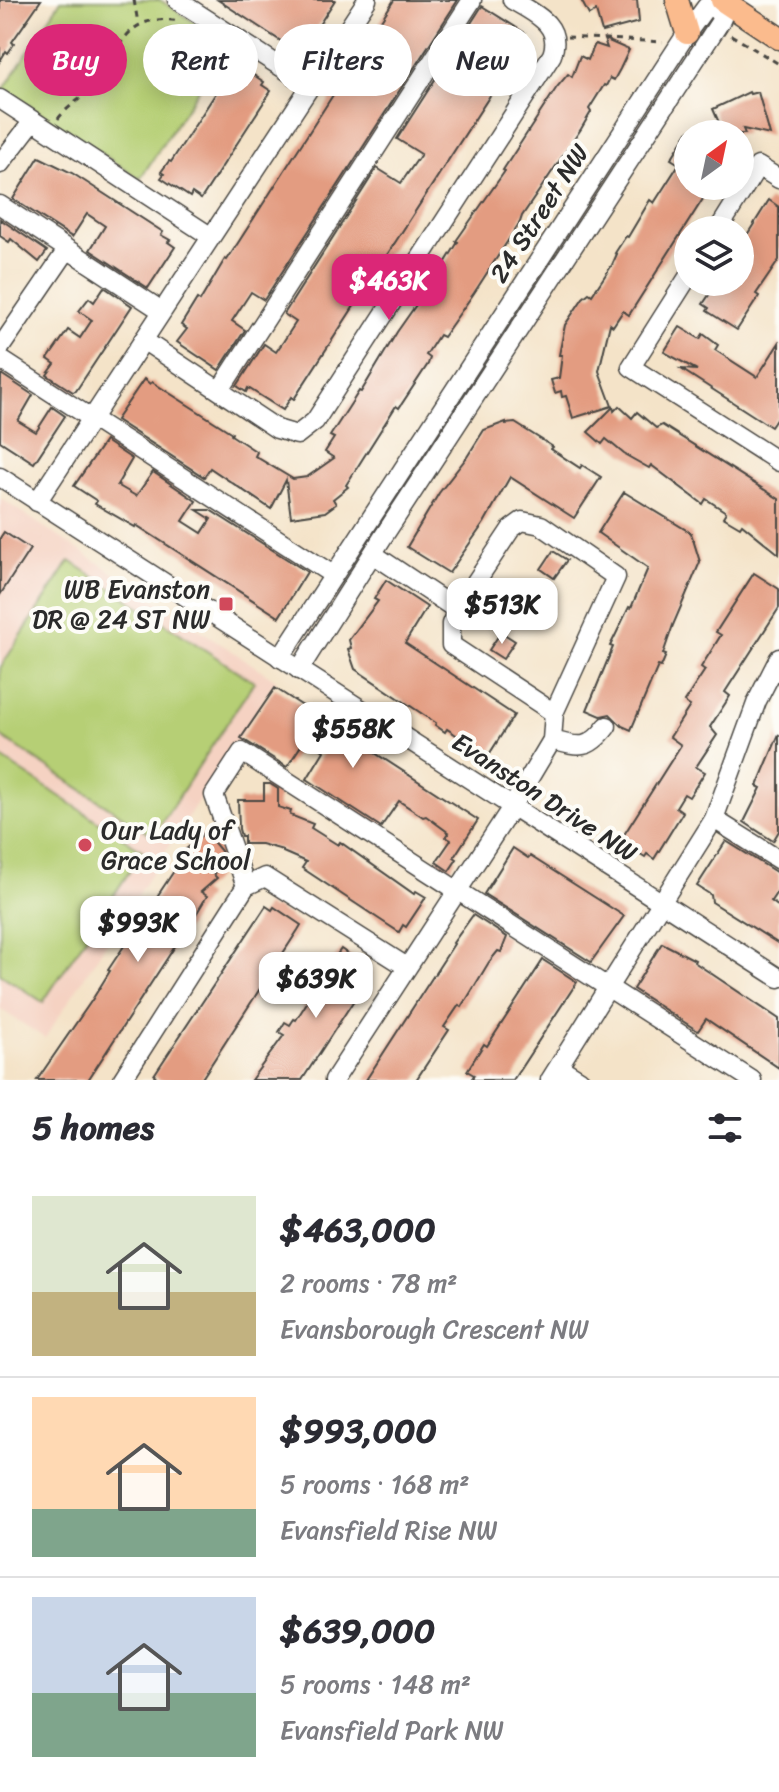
<!DOCTYPE html>
<meta charset="utf-8">
<style>
:root{--surface:#fff;--page:#f7f7f7;--text:#2b2b33;--muted:#7c7c81;--line:#e1e1e2;--accent:#db2777}
body{margin:0;font-family:Sriracha,sans-serif;background:var(--page);color:var(--text);height:100vh;display:flex;flex-direction:column;font-size:30px;white-space:nowrap}
*{box-sizing:border-box;margin:0}
p{font-size:26px;color:var(--muted)}
.icon{flex:none;width:44px;height:44px;fill:none;stroke:currentColor;stroke-width:2;stroke-linecap:round;stroke-linejoin:round}
.map{position:relative;height:1080px;overflow:hidden}
.details{display:flex;flex-direction:column;background:var(--surface);flex:1}
.details>*{flex:none}
.top-card{position:absolute;left:24px;top:24px;width:732px;height:72px;display:flex;gap:16px}
.needle{width:52px;rotate:33deg}
.buttons{position:absolute;left:674px;top:120px;display:grid;gap:16px}
.buttons a{display:grid;place-items:center;width:80px;height:80px;border-radius:50%;background:var(--surface);box-shadow:0 4px 20px #0003;font-size:40px}
.price{position:absolute;translate:-50% -68px;padding:0 18px;border-radius:16px;background:#fff;color:#222;font-size:26px;line-height:52px;filter:drop-shadow(0 2px 4px #0008)}
.price::after{content:'';position:absolute;left:50%;top:48px;width:24px;height:18px;margin-left:-12px;background:inherit;clip-path:polygon(0 0,100% 0,50% 100%)}
.price.active{background:var(--accent);color:#fff}
ul{padding:0;list-style:none}
li{display:flex;align-items:center;gap:24px;height:200px;padding:0 32px}
li+li{border-top:2px solid var(--line)}
li span{display:grid;place-items:center;flex:none;width:224px;height:160px;border-radius:0px;color:#555}
li>.icon{margin-inline-start:auto}
span .icon{width:96px;height:96px;fill:#fffc;stroke-width:1}
li b{font-size:34px}
h2{display:flex;justify-content:space-between;align-items:center;height:96px;padding:0 32px;font-size:34px}
.pill{padding:0 28px;border-radius:36px;background:var(--surface);box-shadow:0 4px 20px #0003;font-size:28px;line-height:72px}
.pill.active{background:var(--accent);color:#fff}
.map>svg:first-child{display:block}
.built{fill:#f5d2c2}
.green{fill:#b6cf74;stroke:#707d50;stroke-width:2}
.building{fill:#e39c81}
.lines{fill:none;stroke-linecap:round;stroke-linejoin:round}
.minor-casing{stroke:#494743;stroke-width:21}
.major-casing{stroke:#494743;stroke-width:25}
.path{stroke:#494743;stroke-width:3;stroke-dasharray:6 6;stroke-linecap:butt}
.minor{stroke:#fff;stroke-width:18}
.major{stroke:#fbbb8d;stroke-width:22}
.poi-dot{fill:#d1495b;stroke:#fdfcf7;stroke-width:3}
.labels{text-anchor:middle;dominant-baseline:central;stroke-width:8;stroke-linejoin:round;paint-order:stroke}
.street-label{font-size:26px;fill:#2b2b2b;stroke:#fdfcf7}
.poi-label{font-size:26px;fill:#2b2b2b;stroke:#fdfcf7;text-anchor:end}
</style>
<div class="map">
<svg width="779" height="1080" viewBox="0 0 779 1080">
<rect width="100%" height="100%" fill="#fdfcf7"/>
<filter id="ink" filterUnits="userSpaceOnUse"><feTurbulence type="fractalNoise" baseFrequency=".0125" numOctaves="2"/><feDisplacementMap in="SourceGraphic" scale="16" xChannelSelector="R" yChannelSelector="G"/><feConvolveMatrix kernelMatrix="1 2 1 2 8 2 1 2 1" color-interpolation-filters="sRGB"/></filter>
<filter id="wash" filterUnits="userSpaceOnUse"><feTurbulence type="fractalNoise" baseFrequency=".006" numOctaves="4" result="noise"/><feDisplacementMap in="SourceGraphic" scale="32" xChannelSelector="R" yChannelSelector="G"/><feGaussianBlur stdDeviation="1.8" result="paint"/><feColorMatrix in="noise" values="0 0 0 0 0 0 0 0 0 0 0 0 0 0 0 0 0 1.4 0 .05"/><feComposite in="paint" operator="in"/></filter>
<g filter="url(#wash)">
<rect width="100%" height="100%" fill="#f4e3c8"/>
<path class="built" d="M0,498L276,680L45,1038L0,1009Z"/>
<g class="green">
<path d="M61,0H160L228,44L140,179L4,89Z"/>
<path d="M70,561L254,682L153,836L0,736V668Z"/>
<path d="M0,757L143,851L43,1002L0,974Z"/>
</g>
<g id="blocks">
<g class="building">
<path d="M0,0H41L12,42L14,44L8,53L6,51L0,61Z"/>
<path d="M218,0H335L306,45L292,37L287,45Z"/>
<path d="M394,0H458L264,300L251,292L232,321L245,330L219,370L177,342L187,329L181,325L197,299L200,301L225,259L227,260Z"/>
<path d="M581,0H637L639,22L602,32L596,11L589,15Z"/>
<path d="M482,6L525,33L523,36L525,38L518,48L520,49L294,399L291,397L283,410L248,388L246,392L237,386L264,344L276,352L283,342L296,322L284,314L377,168L401,183L421,154L397,139Z"/>
<path d="M604,39L629,50L620,69L614,80L610,78L606,86L604,85L589,109L591,112L581,129L522,216L520,222L474,293L443,337L439,335L426,355L430,358L428,364L399,408L396,406L346,485L348,487L333,499L336,504L325,512L291,517L286,480L271,509L210,468L204,477L116,420L144,379L150,384L152,382L232,433L231,435L257,452L255,456L293,479L307,477L334,458L325,452L334,438L330,436L354,399L359,391L361,392L397,332L444,265L458,242L456,241L505,171L503,170L557,87L568,74L572,77L580,56L588,60L595,44L607,48Z"/>
<path d="M236,63L264,82L262,85L271,91L201,199L192,193L190,197L161,178L164,174L161,172L169,161L171,162L225,79L222,77L230,65L233,67Z"/>
<path d="M749,92L750,94L758,92L770,135L743,129L745,134H724L713,109Z"/>
<path d="M688,132V186H700L708,191L629,315L623,311L613,326L610,324L599,371L612,406L573,418L566,396L562,397L561,391L555,393L551,380L559,378L562,355H559L565,325L583,298L589,293L592,295L612,265L617,254L615,253L626,236L628,237L650,200L654,203L679,164L671,159Z"/>
<path d="M39,157L72,173L163,232L161,235L170,240L168,242L175,247L148,288L90,250L105,226L87,214L72,237L13,199Z"/>
<path d="M769,200L779,207V260L756,294L759,296L737,330L707,311L709,308L703,304L713,289L703,282H740V246Z"/>
<path d="M0,219L47,251L39,262L11,239L9,242L0,236Z"/>
<path d="M104,287L132,306L76,391L73,392L47,375L55,364L48,359L68,330L80,338L92,320L79,311L89,298L94,302Z"/>
<path d="M680,327L700,339L703,334L718,345L715,350L757,377L779,343V415L771,427L681,369L697,370L664,352Z"/>
<path d="M1,374L33,395L18,421L36,432L52,407L65,416L34,463L0,441Z"/>
<path d="M619,406L632,418L637,412L656,428L662,425L779,499V554L742,524L740,527L723,517L726,512L706,499L703,504L651,465L649,468L624,454L606,439L602,444L588,432L613,407L614,411Z"/>
<path d="M506,422V424L515,423L553,447L551,449L580,468L582,465L601,477L574,518L510,477L484,523L449,573L407,547L439,493L467,457L484,430Z"/>
<path d="M105,441L132,459L117,485L136,496L153,472L196,501L183,521L202,533L211,519L197,510H210L307,572L279,617L136,525L135,527L95,504L97,501L74,486Z"/>
<path d="M624,492L691,533L700,562L673,625L663,654L666,655L661,667L658,666L631,730L622,726L610,714L601,716L587,710L613,647L610,646L616,634L629,607L631,608L648,568L598,533Z"/>
<path d="M4,532L30,549L0,595V538Z"/>
<path d="M553,551L567,560L554,578L541,569Z"/>
<path d="M754,573L779,589V608L725,692L730,696L710,727L717,735L696,767L705,772L689,797L684,794L676,807L683,812L654,859L647,854L645,857L620,841L681,745L670,737L690,706L684,702L705,670L701,667L721,635L716,632Z"/>
<path d="M386,580L427,607L405,643L514,715L488,756L447,729L445,732L435,725L436,723L355,669L348,649L351,648L349,640L378,601L374,599Z"/>
<path d="M501,632L515,641L503,659L489,650Z"/>
<path d="M275,688L478,820L454,857L457,859L449,871L436,862L451,840L446,837L449,833L426,816L423,817L399,801L381,827L307,779L324,751L306,738L287,767L241,738Z"/>
<path d="M779,734V831L773,841L744,822L761,788L757,786Z"/>
<path d="M264,784H270L278,789V807L291,811L290,815L313,824L311,828L338,845L340,842L414,894L416,891L426,897L406,927L403,925L399,932L385,923L302,868L306,862L283,852V850L261,844H244V836H241L239,829L238,800H264Z"/>
<path d="M205,832L221,851L225,863L213,874L217,878L201,892L207,896L198,911L88,1080H37L92,1000L110,971L108,970L180,862L179,860L183,857L181,854Z"/>
<path d="M726,841L779,874V889L771,901L779,907V944L712,902L711,895L697,886Z"/>
<path d="M513,848L528,858L530,856L624,916L591,962L484,894Z"/>
<path d="M266,906L272,910L274,907L301,925L298,930L201,1080H160L154,1075Z"/>
<path d="M473,915L507,937L501,952L498,951L489,962L462,1007L459,1005L444,1027L449,1030L416,1080H366L454,944L453,943Z"/>
<path d="M662,943L695,960L694,962L779,1019V1068L706,1019L698,1031L633,989Z"/>
<path d="M341,949L367,967L365,969L371,974L302,1080H251L284,1035L279,1032L285,1022L290,1025L294,1019L296,1020L308,1001L305,998L320,970L324,973Z"/>
<path d="M543,960L577,982L513,1080H471L474,1075L467,1071L484,1044L487,1046Z"/>
</g>
</g>
</g>
<g filter="url(#ink)">
<use href="#blocks" fill-opacity="0" stroke="#494743" stroke-width="2"/>
<g class="lines">
<g class="minor-casing">
<g id="minor">
<path d="M177,0L309,85"/>
<path d="M0,99L210,236"/>
<path d="M0,164L33,121"/>
<path d="M0,205L162,311"/>
<path d="M718,230L758,166L779,179"/>
<path d="M688,277L631,367L779,462"/>
<path d="M143,340L277,429L297,435L315,421L552,55C563,25 534,13 512,0"/>
<path d="M0,348L67,250"/>
<path d="M0,359L333,575"/>
<path d="M220,390L472,0"/>
<path d="M0,477L779,978"/>
<path d="M37,502L367,0"/>
<path d="M457,610L451,624V645L554,713"/>
<path d="M280,658L687,33L706,7L716,9"/>
<path d="M299,670L383,537L720,22L722,18L716,9"/>
<path d="M552,740C580,748 589,750 607,726"/>
<path d="M714,819L779,860"/>
<path d="M246,886L214,795L242,752L752,1080"/>
<path d="M559,1067L580,1080"/>
<path d="M122,1080L246,886L265,877L407,967"/>
<path d="M334,1080L512,807L552,740L554,713L616,577L541,525L522,521L511,529L457,610L373,554"/>
<path d="M550,1080L714,819L757,701L779,658"/>
</g>
</g>
<g class="major-casing">
<g id="major">
<path d="M677,0L687,33"/>
<path d="M722,0L779,38"/>
</g>
</g>
<g class="path">
<path d="M134,0L138,23"/>
<path d="M731,35L779,64"/>
<path d="M567,37L663,42"/>
<path d="M58,119C68,105 84,98 94,85C122,48 124,12 180,21"/>
</g>
<use href="#minor" class="minor"/>
<use href="#major" class="major"/>
</g>
</g>
<g class="poi-dot">
<rect x="218" y="596" width="16" height="16" rx="4"/>
<circle cx="85" cy="845" r="8"/>
</g>
<g class="labels">
<g class="street-label">
<text transform="translate(539 213) rotate(-57)">24 Street NW</text>
<text transform="translate(545 797) rotate(33)">Evanston Drive NW</text>
</g>
<g class="poi-label">
<text x="210" y="589">WB Evanston<tspan x="210" dy="30">DR @ 24 ST NW</tspan></text>
<text x="101" y="830" text-anchor="start">Our Lady of<tspan x="101" dy="30">Grace School</tspan></text>
</g>
</g>
</svg>
<div class="buttons">
<a><svg class="needle" viewBox="-14 -14 28 28"><path d="M0-13l5 13h-10z" fill="#e53935"/><path d="M0 13l5-13h-10z" fill="#7c7c81"/></svg></a>
<a><svg class="icon" aria-label="layers" viewBox="0 0 24 24"><path d="M12 4l9 5-9 5-9-5zM3 14l9 5 9-5"/></svg></a>
</div>
<b class="price active" style="left:389px;top:322px">$463K</b>
<b class="price" style="left:502px;top:646px">$513K</b>
<b class="price" style="left:353px;top:770px">$558K</b>
<b class="price" style="left:138px;top:964px">$993K</b>
<b class="price" style="left:316px;top:1020px">$639K</b>
<div class="top-card">
<a class="pill active">Buy</a>
<a class="pill">Rent</a>
<a class="pill">Filters</a>
<a class="pill">New</a>
</div>
</div>
<section class="details">
<h2>5 homes<svg class="icon" aria-label="filters" viewBox="0 0 24 24"><path d="M4 7h16M4 17h16"/><circle cx="9" cy="7" r="2"/><circle cx="15" cy="17" r="2"/></svg></h2>
<ul>
<li><span style="background:linear-gradient(#dfe7d0 60%,#c2b280 0)"><svg class="icon" aria-label="home" viewBox="0 0 24 24"><path d="M3 11l9-7 9 7M6 9v11h12V9"/></svg></span><div><b>$463,000</b><p>2 rooms · 78 m²</p><p>Evansborough Crescent NW</p></div></li>
<li><span style="background:linear-gradient(#ffd9b3 70%,#7fa58c 0)"><svg class="icon" aria-label="home" viewBox="0 0 24 24"><path d="M3 11l9-7 9 7M6 9v11h12V9"/></svg></span><div><b>$993,000</b><p>5 rooms · 168 m²</p><p>Evansfield Rise NW</p></div></li>
<li><span style="background:linear-gradient(#c9d6e8 60%,#7fa58c 0)"><svg class="icon" aria-label="home" viewBox="0 0 24 24"><path d="M3 11l9-7 9 7M6 9v11h12V9"/></svg></span><div><b>$639,000</b><p>5 rooms · 148 m²</p><p>Evansfield Park NW</p></div></li>
</ul>
</section>
